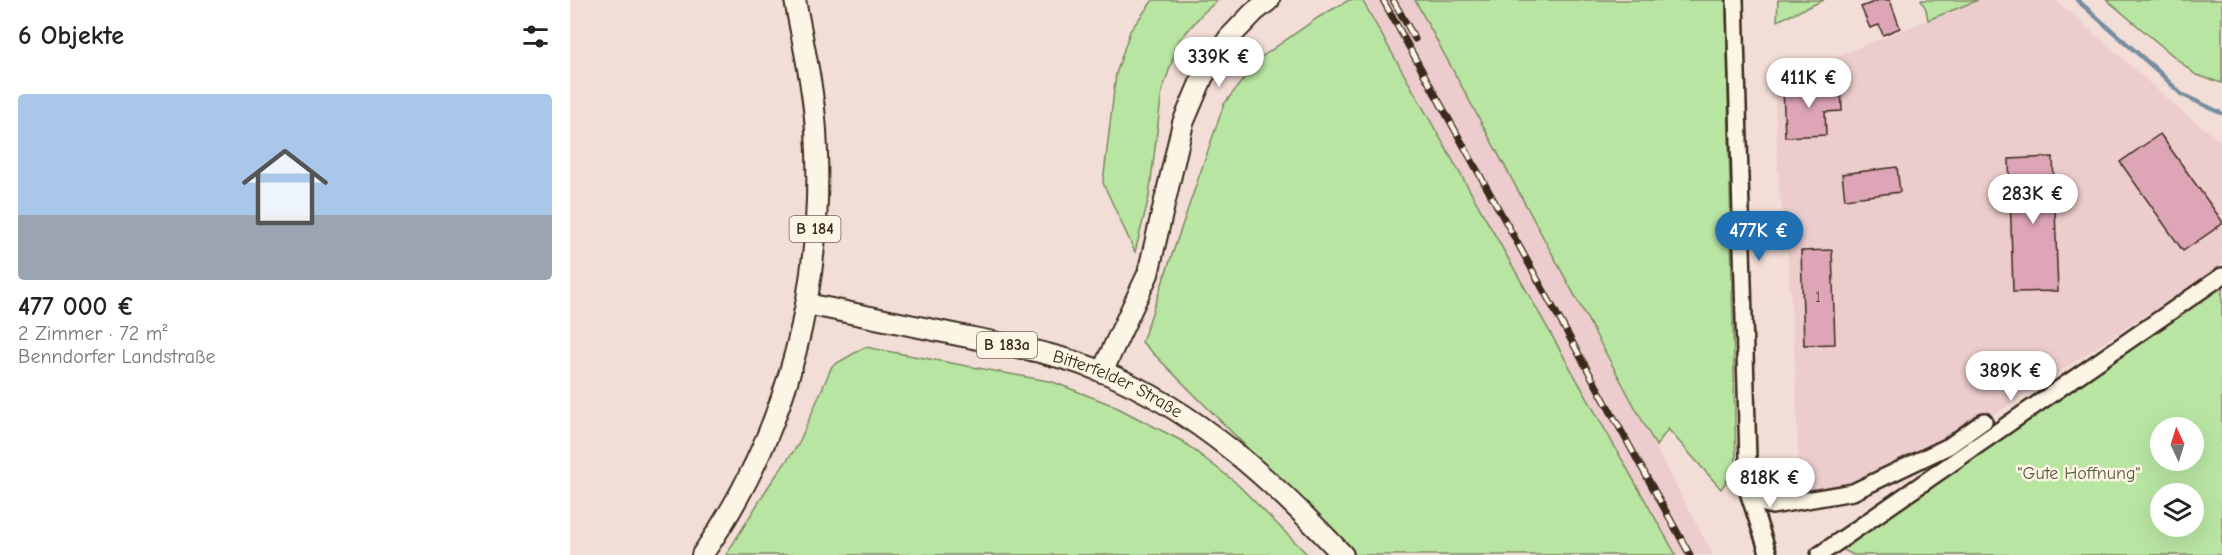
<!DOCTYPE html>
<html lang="de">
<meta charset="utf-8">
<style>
:root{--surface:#fff;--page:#f6f6f6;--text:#222;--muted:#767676;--accent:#1f6fb2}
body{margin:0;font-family:"Comic Neue",sans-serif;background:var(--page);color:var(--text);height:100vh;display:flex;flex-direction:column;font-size:22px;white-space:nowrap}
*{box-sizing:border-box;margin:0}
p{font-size:20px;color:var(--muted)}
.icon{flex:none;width:33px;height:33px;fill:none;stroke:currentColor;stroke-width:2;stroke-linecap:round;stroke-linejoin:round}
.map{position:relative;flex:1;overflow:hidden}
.drawer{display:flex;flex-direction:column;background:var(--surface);width:570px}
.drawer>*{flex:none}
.needle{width:39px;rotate:356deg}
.buttons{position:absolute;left:1580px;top:417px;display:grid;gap:12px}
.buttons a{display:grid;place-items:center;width:54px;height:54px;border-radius:50%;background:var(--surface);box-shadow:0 6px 24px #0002;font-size:30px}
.price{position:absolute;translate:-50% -51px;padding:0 14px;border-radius:21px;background:#fff;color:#222;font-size:20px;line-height:39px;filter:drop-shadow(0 2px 3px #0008)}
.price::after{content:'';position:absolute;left:50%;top:36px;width:18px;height:14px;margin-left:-9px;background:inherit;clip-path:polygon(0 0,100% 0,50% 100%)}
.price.selected{background:var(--accent);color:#fff}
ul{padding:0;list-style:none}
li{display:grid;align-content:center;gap:12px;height:318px;padding:0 18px}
li span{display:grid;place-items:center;height:186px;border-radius:6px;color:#555}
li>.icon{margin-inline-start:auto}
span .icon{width:108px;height:108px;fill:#fffc;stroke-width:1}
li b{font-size:26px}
h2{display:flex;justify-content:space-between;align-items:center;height:72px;padding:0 18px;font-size:26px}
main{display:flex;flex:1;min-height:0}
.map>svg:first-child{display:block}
.built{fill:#eccccd}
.green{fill:#b9e5a3;stroke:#7a8860;stroke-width:1.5;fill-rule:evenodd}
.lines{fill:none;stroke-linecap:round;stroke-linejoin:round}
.stream{stroke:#758ea1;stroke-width:4.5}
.building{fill:#dda5b5;stroke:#3b2a1e;stroke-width:1.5}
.minor-casing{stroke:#3b2a1e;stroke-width:20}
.major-casing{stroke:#3b2a1e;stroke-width:24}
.minor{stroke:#fcf5e5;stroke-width:15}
.major{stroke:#fcf5e5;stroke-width:20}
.rail-casing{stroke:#3b2a1e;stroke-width:7}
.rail{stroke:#fcf5e5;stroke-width:4.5;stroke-dasharray:14;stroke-linecap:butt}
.labels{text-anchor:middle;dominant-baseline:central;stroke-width:5;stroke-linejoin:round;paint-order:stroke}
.number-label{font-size:15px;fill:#644944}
.shield{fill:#fcf5e5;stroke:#75675a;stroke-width:1.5}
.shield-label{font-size:16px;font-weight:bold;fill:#3b2a1e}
.street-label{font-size:18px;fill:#3b2a1e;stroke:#fcf5e5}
.park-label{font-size:18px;fill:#5a593f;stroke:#fcf5e5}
</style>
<main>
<section class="drawer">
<h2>6 Objekte<svg class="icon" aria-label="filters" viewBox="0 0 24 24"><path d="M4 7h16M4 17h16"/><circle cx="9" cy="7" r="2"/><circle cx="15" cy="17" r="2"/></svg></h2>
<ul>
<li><span style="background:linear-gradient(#a9c7e8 65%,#9aa5b1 0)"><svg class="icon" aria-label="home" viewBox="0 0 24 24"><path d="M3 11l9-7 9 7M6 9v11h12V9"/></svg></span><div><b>477 000 €</b><p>2 Zimmer · 72 m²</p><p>Benndorfer Landstraße</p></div></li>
</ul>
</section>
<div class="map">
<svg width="1652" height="555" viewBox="0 0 1652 555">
<rect width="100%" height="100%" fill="#f3ddd7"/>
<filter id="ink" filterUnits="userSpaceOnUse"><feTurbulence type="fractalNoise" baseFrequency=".0167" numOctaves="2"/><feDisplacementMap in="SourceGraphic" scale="12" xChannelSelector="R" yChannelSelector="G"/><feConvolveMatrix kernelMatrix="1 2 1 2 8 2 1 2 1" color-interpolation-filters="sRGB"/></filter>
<g filter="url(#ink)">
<g class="built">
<path d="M792,0H845L1143,555H1106Z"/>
<path d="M1408,0H1486L1616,115L1652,142V265L1414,421L1283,492L1230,502L1225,362L1216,234L1209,187L1204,81Z"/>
</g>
<g class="green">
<path d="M583,0H648L632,14L609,41L592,91L579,197L565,252L533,183L546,74L560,31Z"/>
<path d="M779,0H792L1106,555H784L572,342L654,104L690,58L749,17Z"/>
<path d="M845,0H1156L1166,467L1151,489L1098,429L1086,446Z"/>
<path d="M1208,0H1254L1207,21Z"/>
<path d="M1351,0H1408L1358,20L1356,9Z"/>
<path d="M1537,0H1652V83L1626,75Z"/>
<path d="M1652,276V555H1283L1263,544ZM1590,428H1623V460H1590ZM1590,494H1623V526H1590Z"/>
<path d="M295,347L483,382L542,405L612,441L664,481L738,555H156L200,484L228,445L262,366Z"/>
</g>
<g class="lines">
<path class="stream" d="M1507,0L1589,72L1611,94L1651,113"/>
</g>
<g class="building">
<path d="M1309,0H1320L1330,28L1313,35L1309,25L1300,28L1291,7Z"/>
<path d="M1271,86L1272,111L1255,112L1256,135L1215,137L1213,88Z"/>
<path d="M1590,134L1652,221V224L1613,251L1550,162Z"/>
<path d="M1483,157L1488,291L1443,292L1439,159Z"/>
<path d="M1327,167L1330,192L1275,199L1272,174Z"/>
<path d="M1262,250L1265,344L1234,345L1231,251Z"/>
</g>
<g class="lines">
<g class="minor-casing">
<g id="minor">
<path d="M1165,0L1179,495L1199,555"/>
<path d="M1180,490C1184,499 1192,504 1202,506L1283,492L1379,446L1414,421"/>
<path d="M1249,555L1652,276"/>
</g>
</g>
<g class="major-casing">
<g id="major">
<path id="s1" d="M237,304C289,315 341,325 393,336C439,345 489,354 533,372C626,410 705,483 773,555"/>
<path d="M532,372L578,274L613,123L633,76L659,38L684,12L699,0"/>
<path d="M132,555C220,429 255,283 246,130C243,86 233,43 225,0"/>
</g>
</g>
<use href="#minor" class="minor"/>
<use href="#major" class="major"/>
<g class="rail-casing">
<g id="rail">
<path d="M813,0L1120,555"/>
<path d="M823,0L845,39"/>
</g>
</g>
<use href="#rail" class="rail"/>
</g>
</g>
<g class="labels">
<g class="number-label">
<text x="1248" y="297">1</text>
</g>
<g class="shield">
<rect x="219.5" y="216" width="51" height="26" rx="4.5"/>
<rect x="407" y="332" width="60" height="26" rx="4.5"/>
</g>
<g class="shield-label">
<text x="245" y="229">B 184</text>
<text x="437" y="345">B 183a</text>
</g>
<g class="street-label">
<text stroke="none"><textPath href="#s1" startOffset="322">Bitterfelder Straße</textPath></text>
</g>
<g class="park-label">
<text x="1509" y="473">"Gute Hoffnung"</text>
</g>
</g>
</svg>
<div class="buttons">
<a><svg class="needle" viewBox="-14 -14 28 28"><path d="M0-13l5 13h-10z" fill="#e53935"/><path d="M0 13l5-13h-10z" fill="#767676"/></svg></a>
<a><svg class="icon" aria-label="layers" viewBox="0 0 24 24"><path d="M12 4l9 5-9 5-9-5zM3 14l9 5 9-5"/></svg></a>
</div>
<b class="price" style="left:649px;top:88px">339K €</b>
<b class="price" style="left:1239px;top:109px">411K €</b>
<b class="price" style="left:1463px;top:225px">283K €</b>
<b class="price selected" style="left:1189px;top:262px">477K €</b>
<b class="price" style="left:1441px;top:402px">389K €</b>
<b class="price" style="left:1200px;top:509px">818K €</b>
</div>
</main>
